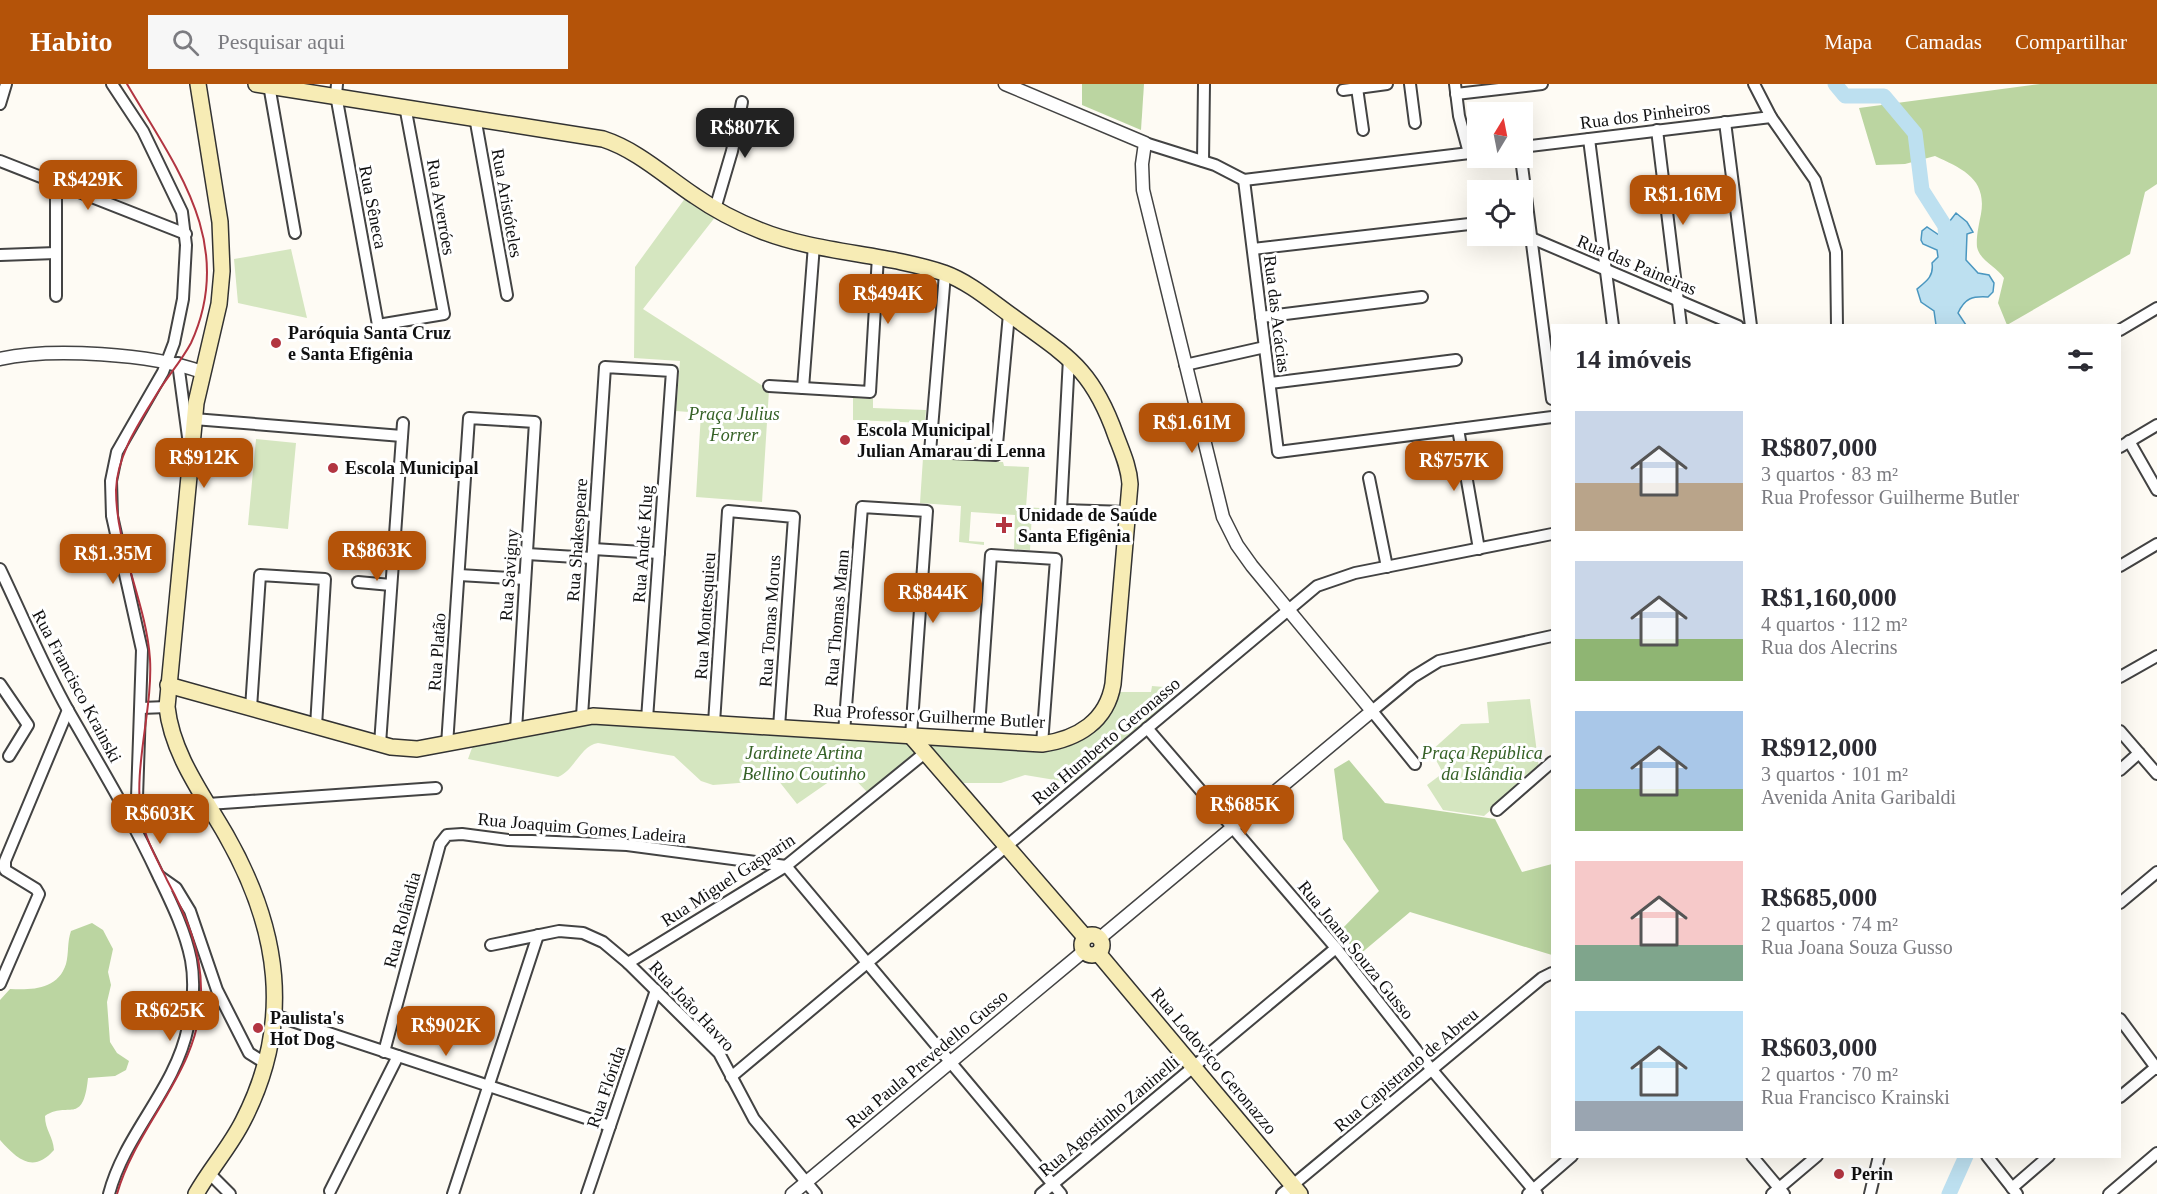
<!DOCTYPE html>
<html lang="pt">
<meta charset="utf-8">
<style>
:root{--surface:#fff;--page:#f7f7f7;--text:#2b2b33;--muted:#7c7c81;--accent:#b45309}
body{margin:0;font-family:"Times New Roman",serif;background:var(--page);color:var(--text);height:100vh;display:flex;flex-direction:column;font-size:22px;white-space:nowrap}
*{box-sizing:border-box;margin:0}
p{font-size:20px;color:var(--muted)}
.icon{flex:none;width:33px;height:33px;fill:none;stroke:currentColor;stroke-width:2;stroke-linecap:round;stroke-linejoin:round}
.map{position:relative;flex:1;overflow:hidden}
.details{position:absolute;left:1551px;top:240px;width:570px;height:834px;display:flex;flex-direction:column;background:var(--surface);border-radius:0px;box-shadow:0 6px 24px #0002}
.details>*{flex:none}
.needle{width:39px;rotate:10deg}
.controls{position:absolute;left:1467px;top:18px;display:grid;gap:12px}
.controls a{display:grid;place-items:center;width:66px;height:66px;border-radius:0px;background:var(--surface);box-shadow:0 6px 24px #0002;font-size:30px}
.price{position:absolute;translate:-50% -51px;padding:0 14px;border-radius:12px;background:var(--accent);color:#fff;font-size:20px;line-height:39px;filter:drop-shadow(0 2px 3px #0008)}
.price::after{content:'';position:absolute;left:50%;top:36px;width:18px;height:14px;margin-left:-9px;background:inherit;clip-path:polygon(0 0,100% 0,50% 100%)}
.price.current{background:#222;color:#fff}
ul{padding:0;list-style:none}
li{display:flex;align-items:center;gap:18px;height:150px;padding:0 24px}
li span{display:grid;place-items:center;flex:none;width:168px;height:120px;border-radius:0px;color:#555}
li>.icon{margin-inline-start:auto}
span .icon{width:72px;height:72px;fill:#fffc;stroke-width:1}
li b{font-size:26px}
h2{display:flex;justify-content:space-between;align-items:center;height:72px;padding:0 24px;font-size:26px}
header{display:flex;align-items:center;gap:36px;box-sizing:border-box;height:84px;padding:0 30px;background:var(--accent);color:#fff}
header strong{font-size:28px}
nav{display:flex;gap:33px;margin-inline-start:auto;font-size:21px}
.search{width:420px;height:54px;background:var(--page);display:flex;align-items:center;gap:15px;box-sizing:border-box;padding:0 21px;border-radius:0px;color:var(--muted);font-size:22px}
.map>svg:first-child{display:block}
.green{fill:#d5e6c0}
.forest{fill:#bbd5a1}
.water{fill:#bde0f0;stroke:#4b97c0;stroke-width:1.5}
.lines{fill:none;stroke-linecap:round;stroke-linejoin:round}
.river{stroke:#bde0f0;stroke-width:15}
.minor-casing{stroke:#434343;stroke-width:14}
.tertiary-casing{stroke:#434343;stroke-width:15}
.secondary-casing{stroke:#323232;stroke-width:18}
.minor{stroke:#fff;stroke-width:10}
.tertiary{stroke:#fff;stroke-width:12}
.secondary{stroke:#f7ecb5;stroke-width:15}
.rail{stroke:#b23541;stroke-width:2}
.poi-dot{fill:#b23541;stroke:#fff;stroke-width:2}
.labels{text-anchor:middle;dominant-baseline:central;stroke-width:6;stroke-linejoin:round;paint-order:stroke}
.street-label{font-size:18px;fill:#101010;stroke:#fff}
.poi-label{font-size:18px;font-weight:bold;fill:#101010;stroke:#fff;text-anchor:start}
.park-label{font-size:18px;font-style:italic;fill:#356126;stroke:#fff}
</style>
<header>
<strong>Habito</strong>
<div class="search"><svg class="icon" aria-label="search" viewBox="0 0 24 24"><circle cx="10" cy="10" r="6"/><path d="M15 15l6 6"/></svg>Pesquisar aqui</div>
<nav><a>Mapa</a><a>Camadas</a><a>Compartilhar</a></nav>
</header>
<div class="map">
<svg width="2157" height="1110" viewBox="0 0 2157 1110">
<rect width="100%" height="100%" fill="#fefbf4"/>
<g class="green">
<path d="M686,113L716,132L643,225L769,306L762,418L696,413L701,329L676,327L680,277L634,274L635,183Z"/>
<path d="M291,165L307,234L238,219L234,175Z"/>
<path d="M853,314L873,315V324L926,326L925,339L853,336Z"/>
<path d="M256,355L296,359L288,445L248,441Z"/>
<path d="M923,374L1003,378L1004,382L1029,383L1026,423L1053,425V429L1032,428L1030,466L1014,465L1015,431L971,428L969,457L984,458V461L959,458L961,422L920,419Z"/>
<path d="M1152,602L1164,603V625L1073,699L1025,691L1001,699H962L927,658L1057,664L1118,608H1151Z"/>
<path d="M1530,615L1539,684L1484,732L1443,726L1427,701L1443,689L1431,667L1461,640L1489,639L1487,618Z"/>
<path d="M586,637L908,656L919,668L869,710L846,686L797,720L778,696L713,701L701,697L674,672L598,659C580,662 575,686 558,693L468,675L473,661Z"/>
</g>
<g class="forest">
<path d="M1082,0H1144L1141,46L1082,21Z"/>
<path d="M2040,0H2157V100L2145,108L2130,170L2007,241L1998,219L2004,194C1996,182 1980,177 1977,163C1976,153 1979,140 1981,130C1987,95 1963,85 1935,72L1905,80L1876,81L1859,24Z"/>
<path d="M1349,676L1385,719L1495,735L1522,788L1552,780V871L1410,828L1359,871L1339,848L1379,807L1343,755L1334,685Z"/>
<path d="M92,839L103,846L113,865L108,888L111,901L107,918L110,958L117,969L129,977L126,986L115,992L88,994C83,1043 68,1016 45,1032C45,1046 53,1052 54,1066C33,1090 17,1075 0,1056V916L10,905C31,906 58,906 66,880C69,869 67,858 71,847Z"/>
</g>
<path class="water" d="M1956,129L1967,138L1973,148L1967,150L1966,176L1978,189L1989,191L1994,199L1993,208L1988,213C1972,212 1965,214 1958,229L1966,241H1936L1934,227L1921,218L1917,205C1927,197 1934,192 1932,179L1938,173L1937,166L1923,160L1921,156L1922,147L1927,143L1939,151Z"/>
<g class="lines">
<g class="river">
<path d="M1835,0L1845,12H1884L1915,49L1922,106L1945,142L1946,161"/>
<path d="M1949,1110L1966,1072"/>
</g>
<g class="minor-casing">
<g id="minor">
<path d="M112,0L143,47L182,128L186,161L183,215L174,259L163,288L117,368L111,397L112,432L142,566L136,743"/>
<path d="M337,0L336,11L378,241L444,230L405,22"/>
<path d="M1410,0L1415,39"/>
<path d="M1455,0L1459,32L1469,69"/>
<path d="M1754,0L1771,33L1815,96L1836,168L1837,242"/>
<path d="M269,1L295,149"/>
<path d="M1357,4L1363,46"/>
<path d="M1343,6L1387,0"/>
<path d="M1456,10L1542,0"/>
<path d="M0,20L6,0"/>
<path d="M475,33L507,211"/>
<path d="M1725,38L1751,242"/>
<path d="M1657,46L1681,242"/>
<path d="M1589,55L1613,242"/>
<path d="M1145,59L1215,81L1244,96"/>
<path d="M1522,63L1771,33"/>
<path d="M1521,74L1552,315"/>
<path d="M0,77L186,150"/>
<path d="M1203,77L1204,0"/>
<path d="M1244,96L1278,368L1552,333"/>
<path d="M1244,96L1478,68"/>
<path d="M56,99V212"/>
<path d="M715,125L732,67L742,18"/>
<path d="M1522,150L1738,242"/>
<path d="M1253,165L1478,139"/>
<path d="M0,171L56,169"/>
<path d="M945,190L930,368L996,371L1009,230"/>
<path d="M1261,233L1422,213"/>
<path d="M2120,246L2157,224"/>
<path d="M1069,274L1061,426L1128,428"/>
<path d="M178,279L188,353"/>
<path d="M1185,281L1265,263"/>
<path d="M1270,299L1456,276"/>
<path d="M769,302L870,308L878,172"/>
<path d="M803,304L814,161"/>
<path d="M194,335L402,352"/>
<path d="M1458,345L1479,465"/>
<path d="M2129,357L2157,406"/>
<path d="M2120,363L2157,341"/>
<path d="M1369,394L1387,483"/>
<path d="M593,465L659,469"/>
<path d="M527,470L592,474"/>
<path d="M2120,482L2157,460"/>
<path d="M0,485C23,533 43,582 69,628C100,682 132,735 158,791C171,818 185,846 191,876C195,898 193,921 188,943C175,1006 125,1049 109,1110"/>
<path d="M459,491L525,495"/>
<path d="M358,498L391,501"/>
<path d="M2120,593L2157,572"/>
<path d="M0,600L28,641L9,672"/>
<path d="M141,624L167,623"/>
<path d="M251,624L260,491L325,495L316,642"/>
<path d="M582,632L605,283L672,287L647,635"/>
<path d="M714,639L728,427L794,433L779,643"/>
<path d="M1147,644L1336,864L1432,986L1537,1110"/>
<path d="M2120,647L2157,690"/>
<path d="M844,648L862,423L927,427L911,652"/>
<path d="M978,657L991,471L1056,475L1042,660"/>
<path d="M380,660L403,339"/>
<path d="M447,661L469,334L535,338L516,646"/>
<path d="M1415,680L1372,627L1413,593L1439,577L1552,552"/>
<path d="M2120,686L2139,669"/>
<path d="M208,720L436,704"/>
<path d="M1497,726L1552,678"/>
<path d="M159,792L176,804L190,827L217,906L249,969L265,979"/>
<path d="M2120,819L2157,788"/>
<path d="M491,861L559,847L583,849L603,858L628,879L719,969L754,1035L816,1110"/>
<path d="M628,879L786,782L926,668"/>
<path d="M0,900L39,810L36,805L5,786V777L68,626"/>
<path d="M274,931L610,1042"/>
<path d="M2120,935L2157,985"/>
<path d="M384,968L440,760L447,751L462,750L508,756L627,761L786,782L1061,1110"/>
<path d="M731,993L1317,502L1355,489L1552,450"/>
<path d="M2120,1013L2156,983"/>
<path d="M1752,1072L1784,1110"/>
<path d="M1987,1072L2017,1110"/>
<path d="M209,1089L230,1110"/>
<path d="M2012,1104L2049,1072"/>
<path d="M330,1107L398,972"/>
<path d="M453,1110L538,851"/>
<path d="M587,1110L656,906"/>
<path d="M1041,1110L1336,864"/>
<path d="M1282,1110L1542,894L1552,889"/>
<path d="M1528,1110L1572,1072"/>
<path d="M1772,1110L1817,1072"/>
<path d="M1870,1110L1879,1072"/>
<path d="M2109,1110L2157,1069"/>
</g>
</g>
<g class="tertiary-casing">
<g id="tertiary">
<path d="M1005,0L1145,59L1142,80L1143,106L1223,433L1237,461L1252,482L1372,627L1100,854"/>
<path d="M0,275C51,263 152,270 202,288"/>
<path d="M792,1110L1084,867"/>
</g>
</g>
<g class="secondary-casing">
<g id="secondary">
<path d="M168,601L391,663L417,665L593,632L1042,660C1078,655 1107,637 1113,600L1130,400C1129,383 1122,368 1116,352C1092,284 1068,273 1012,232C991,217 969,198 944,189C884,169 815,169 759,146C736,137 715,126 695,112C665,92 637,66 603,55L256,0"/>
<path d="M911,652L1085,853"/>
<circle cx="1092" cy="861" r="10"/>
<path d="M1098,869L1300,1110"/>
<path d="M196,1110C210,1085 230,1063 243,1037C294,938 279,844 226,751C203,711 172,670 167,623L196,319L219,220L222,187L220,138L198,0"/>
</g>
</g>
<use href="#minor" class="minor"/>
<use href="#tertiary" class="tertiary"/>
<use href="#secondary" class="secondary"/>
<path class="rail" d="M117,1110C137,1039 201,987 201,909C202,868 186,831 167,796C158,777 146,757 142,736C132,687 153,626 150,575C146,518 116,464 116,406C117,370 140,338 158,308C168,292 182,276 191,259C237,159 175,82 127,0"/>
</g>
<g class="poi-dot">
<circle cx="276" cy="259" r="6"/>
<circle cx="845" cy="356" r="6"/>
<circle cx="333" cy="384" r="6"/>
<path d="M1001 432h6v6h6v6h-6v6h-6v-6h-6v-6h6z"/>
<circle cx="258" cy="944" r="6"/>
<circle cx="1839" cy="1090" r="6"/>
</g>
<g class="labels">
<g class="street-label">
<text transform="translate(1645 31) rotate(-7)">Rua dos Pinheiros</text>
<text transform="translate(507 119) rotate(80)">Rua Aristóteles</text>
<text transform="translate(373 123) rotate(79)">Rua Sêneca</text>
<text transform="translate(441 123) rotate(80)">Rua Averróes</text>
<text transform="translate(1637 181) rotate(23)">Rua das Paineiras</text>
<text transform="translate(1277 230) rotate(83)">Rua das Acácias</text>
<text transform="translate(577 456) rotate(-86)">Rua Shakespeare</text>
<text transform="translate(643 460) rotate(-86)">Rua André Klug</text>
<text transform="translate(509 491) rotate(-86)">Rua Savigny</text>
<text transform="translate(705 532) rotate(-86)">Rua Montesquieu</text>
<text transform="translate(837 534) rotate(-85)">Rua Thomas Mann</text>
<text transform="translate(770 537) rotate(-86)">Rua Tomas Morus</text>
<text transform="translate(437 568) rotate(-86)">Rua Platão</text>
<text transform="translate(77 602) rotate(62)">Rua Francisco Krainski</text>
<text transform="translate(929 632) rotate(3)">Rua Professor Guilherme Butler</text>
<text transform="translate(1106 657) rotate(-40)">Rua Humberto Geronasso</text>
<text transform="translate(582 744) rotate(5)">Rua Joaquim Gomes Ladeira</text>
<text transform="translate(728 796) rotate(-33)">Rua Miguel Gasparin</text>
<text transform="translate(402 836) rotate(-75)">Rua Rolândia</text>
<text transform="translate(1356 866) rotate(51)">Rua Joana Souza Gusso</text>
<text transform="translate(692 922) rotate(47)">Rua João Havro</text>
<text transform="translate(927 975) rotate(-40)">Rua Paula Prevedello Gusso</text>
<text transform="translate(1214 977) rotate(50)">Rua Lodovico Geronazzo</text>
<text transform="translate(1406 986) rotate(-40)">Rua Capistrano de Abreu</text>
<text transform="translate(606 1003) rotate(-71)">Rua Flórida</text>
<text transform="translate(1109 1032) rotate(-40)">Rua Agostinho Zaninelli</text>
</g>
<g class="poi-label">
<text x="288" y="249">Paróquia Santa Cruz<tspan x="288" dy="21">e Santa Efigênia</tspan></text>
<text x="857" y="346">Escola Municipal<tspan x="857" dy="21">Julian Amarau di Lenna</tspan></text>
<text x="345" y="384">Escola Municipal</text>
<text x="1018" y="431">Unidade de Saúde<tspan x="1018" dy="21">Santa Efigênia</tspan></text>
<text x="270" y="934">Paulista's<tspan x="270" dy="21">Hot Dog</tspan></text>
<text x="1851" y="1090">Perin</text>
</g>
<g class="park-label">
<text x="734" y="330">Praça Julius<tspan x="734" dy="21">Forrer</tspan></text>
<text x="804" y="669">Jardinete Artina<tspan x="804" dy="21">Bellino Coutinho</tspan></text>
<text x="1482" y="669">Praça República<tspan x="1482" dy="21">da Islândia</tspan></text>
</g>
</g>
</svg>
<div class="controls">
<a><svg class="needle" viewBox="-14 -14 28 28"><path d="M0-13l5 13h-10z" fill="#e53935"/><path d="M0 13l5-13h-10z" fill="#7c7c81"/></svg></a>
<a><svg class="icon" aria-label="locate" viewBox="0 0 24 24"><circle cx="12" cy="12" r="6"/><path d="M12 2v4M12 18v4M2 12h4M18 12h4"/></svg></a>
</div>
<b class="price current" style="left:745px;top:75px">R$807K</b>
<b class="price" style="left:88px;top:127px">R$429K</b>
<b class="price" style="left:1683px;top:142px">R$1.16M</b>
<b class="price" style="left:888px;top:241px">R$494K</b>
<b class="price" style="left:1192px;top:370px">R$1.61M</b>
<b class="price" style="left:204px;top:405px">R$912K</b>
<b class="price" style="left:1454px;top:408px">R$757K</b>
<b class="price" style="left:377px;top:498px">R$863K</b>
<b class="price" style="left:113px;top:501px">R$1.35M</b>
<b class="price" style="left:933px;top:540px">R$844K</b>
<b class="price" style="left:1245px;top:752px">R$685K</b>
<b class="price" style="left:160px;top:761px">R$603K</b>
<b class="price" style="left:170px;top:958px">R$625K</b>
<b class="price" style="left:446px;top:973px">R$902K</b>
<section class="details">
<h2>14 imóveis<svg class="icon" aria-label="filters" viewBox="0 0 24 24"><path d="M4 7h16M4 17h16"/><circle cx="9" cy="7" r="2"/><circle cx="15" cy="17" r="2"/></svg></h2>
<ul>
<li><span style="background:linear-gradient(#c9d6e8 60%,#b9a48a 0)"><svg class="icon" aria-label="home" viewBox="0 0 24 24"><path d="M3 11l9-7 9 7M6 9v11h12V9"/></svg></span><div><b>R$807,000</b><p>3 quartos · 83 m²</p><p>Rua Professor Guilherme Butler</p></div></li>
<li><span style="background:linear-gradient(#c9d6e8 65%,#8fb573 0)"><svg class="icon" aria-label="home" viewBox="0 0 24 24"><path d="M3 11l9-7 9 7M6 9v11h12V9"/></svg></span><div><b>R$1,160,000</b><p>4 quartos · 112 m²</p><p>Rua dos Alecrins</p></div></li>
<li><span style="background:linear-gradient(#a9c7e8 65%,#8fb573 0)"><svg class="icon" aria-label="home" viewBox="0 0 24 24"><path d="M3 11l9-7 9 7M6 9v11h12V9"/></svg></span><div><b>R$912,000</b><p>3 quartos · 101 m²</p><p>Avenida Anita Garibaldi</p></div></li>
<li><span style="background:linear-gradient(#f6c9c9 70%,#7fa58c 0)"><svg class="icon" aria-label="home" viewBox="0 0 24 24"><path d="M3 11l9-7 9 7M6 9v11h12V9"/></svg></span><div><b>R$685,000</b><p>2 quartos · 74 m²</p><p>Rua Joana Souza Gusso</p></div></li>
<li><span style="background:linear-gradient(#bfe0f5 75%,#9aa5b1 0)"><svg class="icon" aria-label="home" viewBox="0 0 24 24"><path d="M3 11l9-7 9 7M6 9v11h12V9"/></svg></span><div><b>R$603,000</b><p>2 quartos · 70 m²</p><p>Rua Francisco Krainski</p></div></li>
</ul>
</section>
</div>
